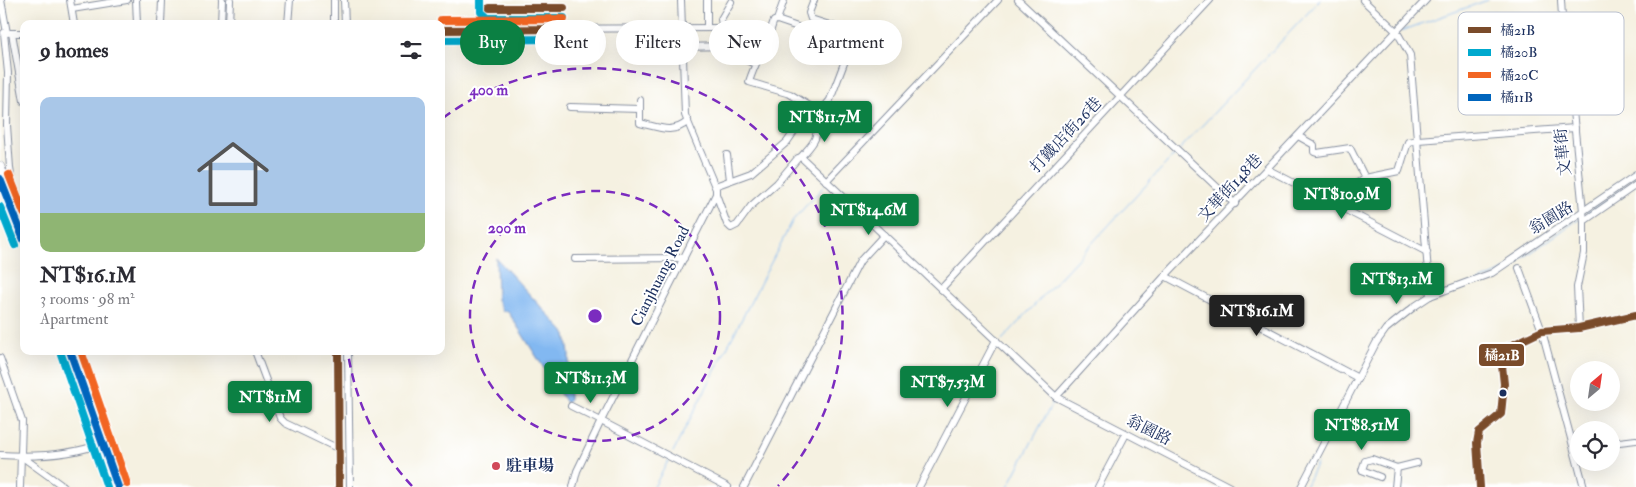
<!DOCTYPE html>
<meta charset="utf-8">
<style>
:root{--surface:#fff;--page:#f2f2f3;--text:#2b2b33;--muted:#7c7c81;--line:#e1e1e2;--accent:#0b8043}
body{margin:0;font-family:"IM FELL Double Pica","Noto Serif TC",serif;background:var(--page);color:var(--text);height:100vh;display:flex;flex-direction:column;font-size:19px;white-space:nowrap}
*{box-sizing:border-box;margin:0}
p{font-size:16px;color:var(--muted)}
.icon{flex:none;width:28px;height:28px;fill:none;stroke:currentColor;stroke-width:2;stroke-linecap:round;stroke-linejoin:round}
.map{position:relative;flex:1;overflow:hidden}
.details{position:absolute;left:20px;top:20px;width:425px;height:335px;display:flex;flex-direction:column;background:var(--surface);border-radius:10px;box-shadow:0 5px 20px #0002}
.details>*{flex:none}
.top-card{position:absolute;left:460px;top:20px;width:475px;height:45px;display:flex;gap:10px}
.needle{width:32px;rotate:29deg}
.tools{position:absolute;left:1570px;top:361px;display:grid;gap:10px}
.tools a{display:grid;place-items:center;width:50px;height:50px;border-radius:50%;background:var(--surface);box-shadow:0 5px 20px #0002;font-size:25px}
.price{position:absolute;translate:-50% -42px;padding:0 11px;border-radius:5px;background:var(--accent);color:#fff;font-size:16px;line-height:32px;filter:drop-shadow(0 1px 2px #0008)}
.price::after{content:'';position:absolute;left:50%;top:30px;width:15px;height:11px;margin-left:-8px;background:inherit;clip-path:polygon(0 0,100% 0,50% 100%)}
.price.active{background:#222;color:#fff}
ul{padding:0;list-style:none}
li{display:grid;align-content:center;gap:10px;height:265px;padding:0 20px}
li+li{border-top:1px solid var(--line)}
li span{display:grid;place-items:center;height:155px;border-radius:10px;color:#555}
li>.icon{margin-inline-start:auto}
span .icon{width:90px;height:90px;fill:#fffc;stroke-width:1}
li b{font-size:21px}
h2{display:flex;justify-content:space-between;align-items:center;height:60px;padding:0 20px;font-size:21px}
.pill{padding:0 18px;border-radius:22px;background:var(--surface);box-shadow:0 5px 20px #0002;font-size:18px;line-height:45px}
.pill.active{background:var(--accent);color:#fff}
.map>svg:first-child{display:block}
.water{fill:#82b8f1;stroke:#4e74a8}
.lines{fill:none;stroke-linecap:round;stroke-linejoin:round}
.stream{stroke:#82b8f1;stroke-width:1}
.minor-tunnel{stroke:#c9cac7;stroke-width:6;stroke-dasharray:6 3;stroke-linecap:butt}
.minor-casing{stroke:#8890a0;stroke-width:8}
.major-casing{stroke:#8890a0;stroke-width:9}
.minor{stroke:#fff;stroke-width:6}
.major{stroke:#fff;stroke-width:8}
.bus-1-casing{stroke:#fff;stroke-width:11}
.bus-2-casing{stroke:#fff;stroke-width:11}
.bus-3-casing{stroke:#fff;stroke-width:11}
.bus-4-casing{stroke:#fff;stroke-width:11}
.bus-1{stroke:#7a4b2a;stroke-width:8}
.bus-2{stroke:#00a9ce;stroke-width:8}
.bus-3{stroke:#f26522;stroke-width:8}
.bus-4{stroke:#0065bd;stroke-width:8}
.ring{fill:none;stroke:#7b2cbf;stroke-width:2.5;stroke-dasharray:9 6}
.bus-dot{fill:#1b2f5e;stroke:#fff;stroke-width:2}
.poi-dot{fill:#d1495b;stroke:#fff;stroke-width:2}
.labels{text-anchor:middle;dominant-baseline:central;stroke-width:4;stroke-linejoin:round;paint-order:stroke}
.street-label{font-size:16px;fill:#1b2f5e;stroke:#fff}
.poi-label{font-size:16px;font-weight:bold;fill:#1b2f5e;stroke:#fff;text-anchor:start}
.key{fill:#fff;stroke:#bbc1cf;stroke-width:1}
.key-label{font-size:14px;fill:#1b2f5e}
.centre{fill:#7b2cbf;stroke:#fff;stroke-width:2.5}
.ring-label{font-size:15px;text-anchor:middle;font-weight:bold;fill:#7b2cbf;stroke:#fff;stroke-width:4;stroke-linejoin:round;paint-order:stroke}
.line-badge{stroke:#fff;stroke-width:2}
.badge-label{font-size:14px;text-anchor:middle;font-weight:bold;fill:#fff}
</style>
<div class="map">
<svg width="1636" height="487" viewBox="0 0 1636 487">
<rect width="100%" height="100%" fill="#fff"/>
<filter id="ink" filterUnits="userSpaceOnUse"><feTurbulence type="fractalNoise" baseFrequency=".02" numOctaves="2"/><feDisplacementMap in="SourceGraphic" scale="10" xChannelSelector="R" yChannelSelector="G"/><feConvolveMatrix kernelMatrix="1 2 1 2 8 2 1 2 1" color-interpolation-filters="sRGB"/></filter>
<filter id="wash" filterUnits="userSpaceOnUse"><feTurbulence type="fractalNoise" baseFrequency=".0096" numOctaves="4" result="noise"/><feDisplacementMap in="SourceGraphic" scale="20" xChannelSelector="R" yChannelSelector="G"/><feGaussianBlur stdDeviation="1.12" result="paint"/><feColorMatrix in="noise" values="0 0 0 0 0 0 0 0 0 0 0 0 0 0 0 0 0 1.4 0 .05"/><feComposite in="paint" operator="in"/></filter>
<g filter="url(#wash)">
<rect width="100%" height="100%" fill="#f5f1e1"/>
<path class="water" d="M496,258L566,334L569,354V401L566,403L507,310L503,312L497,300Z"/>
<g class="lines">
<g class="stream">
<path d="M224,24V15"/>
<path d="M1401,31L1488,0"/>
<path d="M1180,149L1320,0"/>
<path d="M1587,213L1636,180"/>
<path d="M1470,285L1506,270L1580,218"/>
<path d="M1430,300L1452,292"/>
<path d="M1001,341L1177,152"/>
<path d="M673,452L793,220L824,186"/>
<path d="M654,487L668,461"/>
<path d="M1008,487L1055,398"/>
<path d="M1305,487L1317,463"/>
</g>
</g>
</g>
<g filter="url(#ink)">
<g class="lines">
<path class="minor-tunnel" d="M441,30L484,29"/>
<g class="minor-casing">
<g id="minor">
<path d="M1,0L7,33"/>
<path d="M70,0L74,24"/>
<path d="M136,0L137,24"/>
<path d="M334,0V24"/>
<path d="M344,0L345,24"/>
<path d="M681,0L685,115L716,189V194L601,421L728,487"/>
<path d="M784,0L777,20L774,21L773,23C767,44 755,62 749,82L790,94L821,113"/>
<path d="M1018,0L1235,204"/>
<path d="M1363,0L1397,32L1410,55L1430,296"/>
<path d="M1561,0L1562,17L1568,61L1584,221V253L1577,287L1579,328"/>
<path d="M731,2L721,19L725,46L731,53L755,64"/>
<path d="M72,9L127,0"/>
<path d="M777,20L851,45"/>
<path d="M161,24L162,0"/>
<path d="M221,24L222,0"/>
<path d="M229,24L230,0"/>
<path d="M288,24L290,0"/>
<path d="M707,28V0"/>
<path d="M484,29L722,28"/>
<path d="M4,33L8,73L7,125L10,168L16,207"/>
<path d="M10,33H24"/>
<path d="M12,33L24,101"/>
<path d="M683,47L725,46"/>
<path d="M640,100V123C658,127 673,135 688,121"/>
<path d="M570,107L640,109"/>
<path d="M1298,136L1314,145V152L1317,153L1350,148L1365,178L1399,171L1408,142L1418,140L1575,128"/>
<path d="M727,155L730,180"/>
<path d="M801,157C812,144 821,138 814,120L830,100L854,37L851,32L811,19L809,13L814,0"/>
<path d="M1267,169L1427,252"/>
<path d="M826,181L998,0"/>
<path d="M715,186L751,173L787,142L802,120H814"/>
<path d="M1339,189L1351,187L1365,178"/>
<path d="M716,194L727,224L731,228L737,225L751,206L777,183L798,158L801,157L1056,397L1230,487"/>
<path d="M0,213L24,204"/>
<path d="M1584,221L1636,185"/>
<path d="M575,259L684,258"/>
<path d="M1519,268L1542,331L1584,487"/>
<path d="M1165,276L1358,378"/>
<path d="M941,289L1210,0"/>
<path d="M255,351L280,418L285,423L339,449"/>
<path d="M338,351L339,487"/>
<path d="M348,351L350,487"/>
<path d="M0,358L22,421L20,487"/>
<path d="M1056,397L1165,276L1426,0"/>
<path d="M571,406L601,421L577,471L573,487"/>
<path d="M1611,443L1636,440"/>
<path d="M0,455C34,457 70,456 103,443"/>
<path d="M21,456L64,487"/>
<path d="M1380,477L1362,470L1365,461L1372,459L1397,468L1417,463"/>
<path d="M744,487L860,261L884,235"/>
<path d="M919,487L996,340"/>
<path d="M1098,487L1126,434"/>
<path d="M1301,487L1376,343L1386,329L1415,306L1430,296L1492,273L1636,175"/>
<path d="M1395,487L1397,468"/>
<path d="M1480,487V472L1477,443L1479,432L1498,417L1501,414L1504,384L1501,356L1506,348L1542,331L1579,328L1636,315"/>
</g>
</g>
<g class="major-casing">
<g id="major">
<path d="M0,166L7,184"/>
<path d="M0,179L24,241"/>
<path d="M70,351L118,487"/>
</g>
</g>
<use href="#minor" class="minor"/>
<use href="#major" class="major"/>
<g class="bus-1-casing">
<g id="bus-1">
<path d="M490,8H564"/>
<path d="M441,30L564,29"/>
<path d="M338,351L339,487"/>
<path d="M1480,487L1477,443L1479,432L1501,414L1504,384L1501,356L1506,348L1542,331L1579,328L1636,315"/>
</g>
</g>
<g class="bus-2-casing">
<g id="bus-2">
<path d="M481,0V12L488,18H564"/>
<path d="M441,40L564,39"/>
<path d="M0,207L15,245"/>
<path d="M61,354L107,487"/>
</g>
</g>
<g class="bus-3-casing">
<g id="bus-3">
<path d="M441,20L564,19"/>
<path d="M9,175L24,213"/>
<path d="M81,351L127,484"/>
</g>
</g>
<g class="bus-4-casing">
<g id="bus-4">
<path d="M0,179L24,240"/>
<path d="M70,351L118,487"/>
</g>
</g>
<use href="#bus-1" class="bus-1"/>
<use href="#bus-2" class="bus-2"/>
<use href="#bus-3" class="bus-3"/>
<use href="#bus-4" class="bus-4"/>
</g>
</g>
<g class="ring">
<circle cx="595" cy="316" r="125"/>
<path d="M412 486A250 250 0 0 1 348 353M443 118A250 250 0 0 1 778 486"/>
</g>
<circle class="bus-dot" cx="1503" cy="393" r="4.5"/>
<circle class="poi-dot" cx="496" cy="466" r="5"/>
<g class="labels">
<g class="street-label">
<text transform="translate(1066 135) rotate(-47)">打鐵店街26巷</text>
<text transform="translate(1563 152) rotate(-96)">文華街</text>
<text transform="translate(1230 188) rotate(-47)">文華街148巷</text>
<text transform="translate(1551 218) rotate(-31)">翁園路</text>
<text transform="translate(660 276) rotate(-63)">Cianjhuang Road</text>
<text transform="translate(1149 430) rotate(27)">翁園路</text>
</g>
<g class="poi-label">
<text x="506" y="466">駐車場</text>
</g>
</g>
<rect x="1458" y="12" width="166" height="103" rx="8" class="key"/>
<rect x="1468" y="27" width="23" height="6" fill="#7a4b2a"/>
<rect x="1468" y="49" width="23" height="7" fill="#00a9ce"/>
<rect x="1468" y="72" width="23" height="6" fill="#f26522"/>
<rect x="1468" y="94" width="23" height="7" fill="#0065bd"/>
<g class="key-label">
<text x="1500" y="35">橘21B</text>
<text x="1500" y="57">橘20B</text>
<text x="1500" y="80">橘20C</text>
<text x="1500" y="102">橘11B</text>
</g>
<circle cx="595" cy="316" r="8" class="centre"/>
<g class="ring-label">
<text x="489" y="95">400 m</text>
<text x="507" y="233">200 m</text>
</g>
<rect class="line-badge" x="1478" y="343" width="47" height="24" rx="5" fill="#7a4b2a"/>
<g class="badge-label">
<text x="1502" y="360">橘21B</text>
</g>
</svg>
<div class="tools">
<a><svg class="needle" viewBox="-14 -14 28 28"><path d="M0-13l5 13h-10z" fill="#e53935"/><path d="M0 13l5-13h-10z" fill="#7c7c81"/></svg></a>
<a><svg class="icon" aria-label="locate" viewBox="0 0 24 24"><circle cx="12" cy="12" r="6"/><path d="M12 2v4M12 18v4M2 12h4M18 12h4"/></svg></a>
</div>
<b class="price" style="left:825px;top:143px">NT$11.7M</b>
<b class="price" style="left:1342px;top:220px">NT$10.9M</b>
<b class="price" style="left:869px;top:236px">NT$14.6M</b>
<b class="price" style="left:1397px;top:305px">NT$13.1M</b>
<b class="price active" style="left:1257px;top:337px">NT$16.1M</b>
<b class="price" style="left:591px;top:404px">NT$11.3M</b>
<b class="price" style="left:948px;top:408px">NT$7.53M</b>
<b class="price" style="left:270px;top:423px">NT$11M</b>
<b class="price" style="left:1362px;top:451px">NT$8.51M</b>
<div class="top-card">
<a class="pill active">Buy</a>
<a class="pill">Rent</a>
<a class="pill">Filters</a>
<a class="pill">New</a>
<a class="pill">Apartment</a>
</div>
<section class="details">
<h2>9 homes<svg class="icon" aria-label="filters" viewBox="0 0 24 24"><path d="M4 7h16M4 17h16"/><circle cx="9" cy="7" r="2"/><circle cx="15" cy="17" r="2"/></svg></h2>
<ul>
<li><span style="background:linear-gradient(#a9c7e8 75%,#8fb573 0)"><svg class="icon" aria-label="home" viewBox="0 0 24 24"><path d="M3 11l9-7 9 7M6 9v11h12V9"/></svg></span><div><b>NT$16.1M</b><p>3 rooms · 98 m²</p><p>Apartment</p></div></li>
</ul>
</section>
</div>
